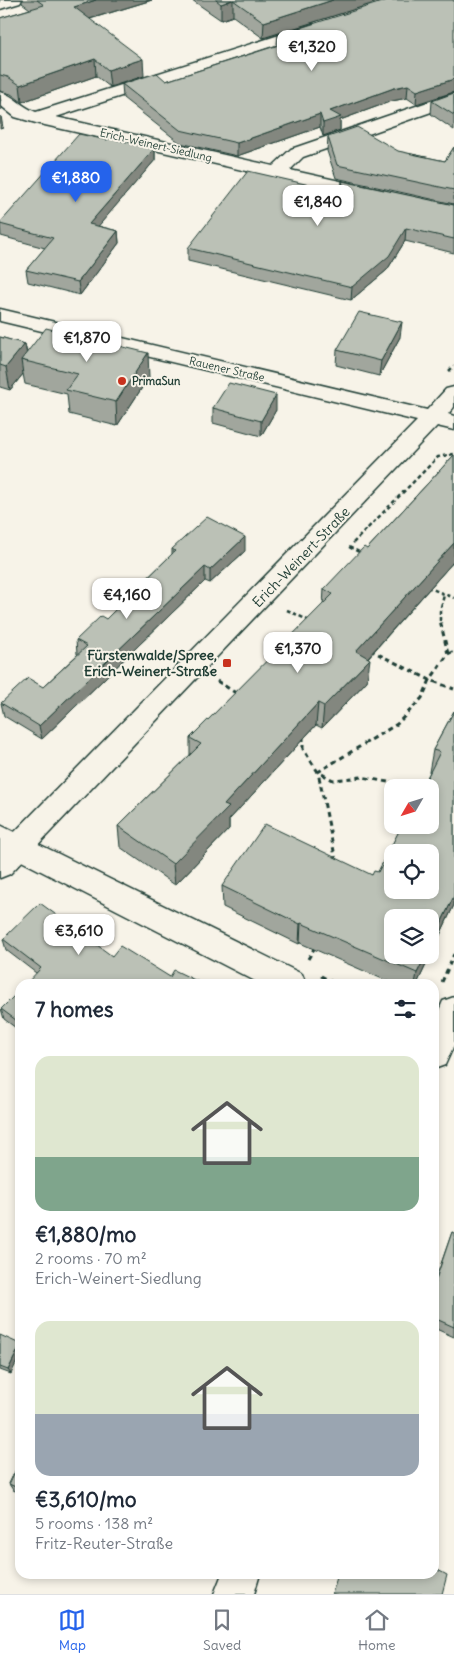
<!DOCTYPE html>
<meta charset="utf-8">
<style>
:root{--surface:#fff;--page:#f2f2f3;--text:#1f2937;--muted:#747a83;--line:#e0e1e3;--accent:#2563eb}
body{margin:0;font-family:Delius,sans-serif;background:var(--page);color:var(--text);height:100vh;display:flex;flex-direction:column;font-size:19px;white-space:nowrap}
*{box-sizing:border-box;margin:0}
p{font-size:16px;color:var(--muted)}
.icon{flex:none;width:28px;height:28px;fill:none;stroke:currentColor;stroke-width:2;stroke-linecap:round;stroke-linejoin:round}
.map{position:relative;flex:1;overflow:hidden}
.sheet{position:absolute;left:15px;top:979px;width:424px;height:600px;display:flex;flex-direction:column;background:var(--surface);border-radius:15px;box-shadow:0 2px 8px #0003}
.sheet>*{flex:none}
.needle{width:32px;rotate:231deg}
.fabs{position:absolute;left:384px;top:779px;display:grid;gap:10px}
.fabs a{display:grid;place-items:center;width:55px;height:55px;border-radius:10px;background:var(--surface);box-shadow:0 2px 8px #0003;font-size:25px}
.price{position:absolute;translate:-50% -42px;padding:0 11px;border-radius:10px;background:#fff;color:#222;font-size:16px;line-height:32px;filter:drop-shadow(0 1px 2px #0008)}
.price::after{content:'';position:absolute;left:50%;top:30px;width:15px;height:11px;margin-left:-8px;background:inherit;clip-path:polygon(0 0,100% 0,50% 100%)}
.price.selected{background:var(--accent);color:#fff}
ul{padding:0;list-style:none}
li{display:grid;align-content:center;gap:10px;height:265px;padding:0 20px}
li span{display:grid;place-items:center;height:155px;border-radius:15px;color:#555}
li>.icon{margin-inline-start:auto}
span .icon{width:90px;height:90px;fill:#fffc;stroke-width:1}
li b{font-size:21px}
h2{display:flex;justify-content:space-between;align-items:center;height:60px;padding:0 20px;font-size:21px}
.tabs{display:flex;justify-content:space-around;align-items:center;height:70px;border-top:1px solid var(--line);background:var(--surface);font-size:14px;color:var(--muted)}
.tabs a{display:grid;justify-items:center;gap:2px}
.tabs .selected{color:var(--accent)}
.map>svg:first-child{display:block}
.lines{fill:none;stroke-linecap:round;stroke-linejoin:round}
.street-casing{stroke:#1f3d34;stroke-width:3}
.secondary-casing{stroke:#1f3d34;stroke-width:3}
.path-far1{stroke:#1f3d34;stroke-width:2.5;stroke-dasharray:4 3;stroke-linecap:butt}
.path{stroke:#1f3d34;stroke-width:3;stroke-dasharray:5 4;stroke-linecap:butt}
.street{fill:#f7f3e8;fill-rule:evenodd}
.secondary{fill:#f7f3e8;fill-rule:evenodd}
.wall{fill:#a1a69d;stroke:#1f3d34}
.shaded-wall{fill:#83877f;stroke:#1f3d34}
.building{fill:#bbc1b6;stroke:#1f3d34;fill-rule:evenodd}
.poi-dot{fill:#c8321e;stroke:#f7f3e8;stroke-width:2}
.labels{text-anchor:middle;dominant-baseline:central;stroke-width:4;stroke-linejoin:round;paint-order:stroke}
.far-street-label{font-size:11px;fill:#1f3d34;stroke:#f7f3e8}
.far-poi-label{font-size:11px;font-weight:bold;fill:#1f3d34;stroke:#f7f3e8;text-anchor:start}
.street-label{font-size:14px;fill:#1f3d34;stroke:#f7f3e8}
.poi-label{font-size:14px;font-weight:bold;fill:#1f3d34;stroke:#f7f3e8;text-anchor:end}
</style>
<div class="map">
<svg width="454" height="1594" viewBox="0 0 454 1594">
<rect width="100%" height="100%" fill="#f7f3e8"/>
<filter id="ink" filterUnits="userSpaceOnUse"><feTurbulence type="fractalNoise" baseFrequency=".02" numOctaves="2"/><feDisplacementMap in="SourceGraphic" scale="10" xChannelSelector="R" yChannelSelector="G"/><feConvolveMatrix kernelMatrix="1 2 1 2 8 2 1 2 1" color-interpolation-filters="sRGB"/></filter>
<g filter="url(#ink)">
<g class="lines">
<g class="street-casing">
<g id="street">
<path d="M0,0H22L20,3L0,9Z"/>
<path d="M314,24L320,26L322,29L320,32L56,117L273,166L291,149L454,93V104L303,157L290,170L385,191L387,195L385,199L378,201L36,123L15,117L0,105V92C14,95 23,108 36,112Z"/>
<path d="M0,825L302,974L306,984H261L0,850Z"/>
<path d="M454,997V1045L445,1065L434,1069V1022L443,1001Z"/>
<path d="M222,1574H260L254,1594H214Z"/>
</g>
</g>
<g class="secondary-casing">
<path id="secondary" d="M0,309L427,410L446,389L454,387V407L448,414L454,416V430L437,426L10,874L0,878V847L417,421L0,321Z"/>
</g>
<g class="path-far1">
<path d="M449,371L454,366"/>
<path d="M353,543L438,457L454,454"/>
<path d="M349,547L361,553"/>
<path d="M427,587L454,598"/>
<path d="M287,610L310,621"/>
<path d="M440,621V611L444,595"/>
</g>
<g class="path">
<path d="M308,620L311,621"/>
<path d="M370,650L430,680L448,654L440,620"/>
<path d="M448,654L454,651"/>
<path d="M217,681L239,695"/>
<path d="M303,736V749L318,772L333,780L362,777L418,788"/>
<path d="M336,861L318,772L397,724L422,698L430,680L454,689"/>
<path d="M308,959L315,947"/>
<path d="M321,976L336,984"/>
<path d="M442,982L454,954"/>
</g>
<use href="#street" class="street"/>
<use href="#secondary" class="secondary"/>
</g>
<g class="wall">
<path d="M22,0H152L90,19L144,76L110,87L96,76L22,102L11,94L0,91V18L30,9L22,3Z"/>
<path d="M192,0H384L263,38L233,16L221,20Z"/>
<path d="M454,0L416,104L407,98L392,101L340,120V130L323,136L320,127L237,156L180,143L123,98L122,84L166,81L277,45L278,35Z"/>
<path d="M454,93V130L431,114L432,101Z"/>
<path d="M328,137L445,161L454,147V204L336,178L327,151Z"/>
<path d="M107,140L155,148V160L98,226L118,231L119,243L80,295L28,282L26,270L45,248L1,236L0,223Z"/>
<path d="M342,181L454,205V253L405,241L387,270L351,300L188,261V248L341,192Z"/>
<path d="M0,337L25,344L27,353L149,377L117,426L69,414L67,394L25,384L23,374L10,390L0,387Z"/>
<path d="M400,337L379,376L336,365L337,350Z"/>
<path d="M213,408L276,410L261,436L213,423Z"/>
<path d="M454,455V561L368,658L367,681L322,728L316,725L229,820V829L175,885L120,847L118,826L190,755V738L323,605L324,589L367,549Z"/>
<path d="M172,549L245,551L210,583L205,581L42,739L4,716L1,703L43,687L78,654H77L76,640L106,619L172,554Z"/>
<path d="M454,711V905L417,984H394L300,943L299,944L223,907L222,886L372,875L378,872L430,772H429L433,750Z"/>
<path d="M3,939L112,956L170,977L36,973L6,950Z"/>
<path d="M20,990V1031L4,1019L1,1009Z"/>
<path d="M452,1232L454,1233V1337L434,1328V1284Z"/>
<path d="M0,1335L11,1374L0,1370Z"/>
<path d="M20,1461V1493L13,1490L9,1484Z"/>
</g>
<g class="shaded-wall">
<path d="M96,0H152L76,23L74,7Z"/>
<path d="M233,0V16L221,20V4Z"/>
<path d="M333,0H384L263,38L264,22Z"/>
<path d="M95,59L96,76L22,102L20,85Z"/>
<path d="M143,59L144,76L110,87L108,70Z"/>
<path d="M454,79V92L416,104L417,91Z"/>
<path d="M408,85L407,98L392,101L340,120V130L323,136V123L330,111L394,88Z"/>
<path d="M0,95L2,109L0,110Z"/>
<path d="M320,114V127L237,156V143Z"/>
<path d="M1,116L3,128L0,129V117Z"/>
<path d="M155,148V160L90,236L89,224Z"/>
<path d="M406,228L405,241L387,270L351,300L352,287Z"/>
<path d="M118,231L119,243L80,295L78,282Z"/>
<path d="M402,322L400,337L379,376L381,361Z"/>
<path d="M25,344L28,362L21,360L23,374L10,390L6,367Z"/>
<path d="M148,353L149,377L117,426L116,402Z"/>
<path d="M276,395V410L261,436V421Z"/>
<path d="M245,537V551L210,583V570Z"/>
<path d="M454,543V561L353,674L356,651Z"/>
<path d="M205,567V581L42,739L39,726Z"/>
<path d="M370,659L367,681L322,728L324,706Z"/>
<path d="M318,703L316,725L229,820V829L175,885L173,864L224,805Z"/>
<path d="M454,896V905L417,984H415L417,973L426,955H430V946Z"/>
<path d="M301,923L300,943L299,944L300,924Z"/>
<path d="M20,1346V1355L11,1374L8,1370Z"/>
</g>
<g class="building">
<path d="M37,0H96L74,7L143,59L108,70L95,59L20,85L8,77L0,75V18L44,5Z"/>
<path d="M216,0H232L221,4Z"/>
<path d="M233,0H333L264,22Z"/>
<path d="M388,0H454V79L417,91L408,85L394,88L330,111L341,117L323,123L320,114L237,143L180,130L122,84L157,73L166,81L288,42L278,35Z"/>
<path d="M454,93V115L432,101Z"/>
<path d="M357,127L398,151L445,161L454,147V190L337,165L328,137Z"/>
<path d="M79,134L107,140L109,138L155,148L89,224L118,231L78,282L26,270L53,238L0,224V223Z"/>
<path d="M248,171L345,193L342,181L454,205V239L406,228L389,256L352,287L188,248Z"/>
<path d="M359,312L402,322L381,361L337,350Z"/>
<path d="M46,328L148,353L116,402L66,390L78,374L21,360Z"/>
<path d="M0,337L25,344L6,367L0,365Z"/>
<path d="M229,383L276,395L261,421L213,408Z"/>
<path d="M454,455V543L356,651L370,659L324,706L318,703L224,805L229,807L173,864L118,826L201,744L190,738L333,594L324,589L364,547L367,549Z"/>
<path d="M207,517L245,537L210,570L205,567L39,726L1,703L28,678L43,687L87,646L76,640L101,616L106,619L175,551L172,549Z"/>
<path d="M454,711V896L430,946V918H392V955H426L417,973L301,923L300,924L222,886L265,824L372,875L374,871L378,872L402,825H430V788H422L440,752L433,750ZM392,852H430V890H392Z"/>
<path d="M40,903L112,956L120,946L170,977L174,970L203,984H26L41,968L3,939Z"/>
<path d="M20,990V1023L1,1009Z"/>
<path d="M452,1232L454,1233V1327L434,1318V1285Z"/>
<path d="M0,1335L20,1344V1346L8,1370L0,1367Z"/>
<path d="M20,1441V1452L16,1450Z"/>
<path d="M20,1461V1489L9,1484Z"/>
<path d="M434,1568L447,1575L442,1594H332L338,1574H434Z"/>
</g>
</g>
<g class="poi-dot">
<circle cx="122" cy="381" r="5"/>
<rect x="222" y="658" width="10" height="10" rx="2.5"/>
</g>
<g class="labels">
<g class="far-street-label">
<text transform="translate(156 145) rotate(13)">Erich-Weinert-Siedlung</text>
<text transform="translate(227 369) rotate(13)">Rauener Straße</text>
</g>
<g class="far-poi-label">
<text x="132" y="381">PrimaSun</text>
</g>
<g class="street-label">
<text transform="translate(301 557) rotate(-46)">Erich-Weinert-Straße</text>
</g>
<g class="poi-label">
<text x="217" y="655">Fürstenwalde/Spree,<tspan x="217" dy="16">Erich-Weinert-Straße</tspan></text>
</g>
</g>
</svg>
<div class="fabs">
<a><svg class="needle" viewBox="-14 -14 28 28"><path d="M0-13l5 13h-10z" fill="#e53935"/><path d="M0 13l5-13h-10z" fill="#747a83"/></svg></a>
<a><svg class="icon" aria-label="locate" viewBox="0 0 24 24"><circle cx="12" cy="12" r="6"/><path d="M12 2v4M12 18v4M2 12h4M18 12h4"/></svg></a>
<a><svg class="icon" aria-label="layers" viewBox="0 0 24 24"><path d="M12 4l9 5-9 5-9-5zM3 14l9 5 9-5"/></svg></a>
</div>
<b class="price" style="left:312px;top:72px">€1,320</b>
<b class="price selected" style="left:76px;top:203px">€1,880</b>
<b class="price" style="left:318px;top:227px">€1,840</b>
<b class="price" style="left:87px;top:363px">€1,870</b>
<b class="price" style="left:127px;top:620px">€4,160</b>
<b class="price" style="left:298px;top:674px">€1,370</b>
<b class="price" style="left:79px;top:956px">€3,610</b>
<section class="sheet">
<h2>7 homes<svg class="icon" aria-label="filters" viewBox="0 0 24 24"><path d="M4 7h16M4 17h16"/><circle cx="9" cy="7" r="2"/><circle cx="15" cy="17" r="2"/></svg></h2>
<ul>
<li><span style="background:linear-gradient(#dfe7d0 65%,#7fa58c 0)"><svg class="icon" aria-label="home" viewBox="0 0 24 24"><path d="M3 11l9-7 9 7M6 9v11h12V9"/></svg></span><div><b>€1,880/mo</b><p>2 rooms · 70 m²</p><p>Erich-Weinert-Siedlung</p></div></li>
<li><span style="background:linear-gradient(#dfe7d0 60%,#9aa5b1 0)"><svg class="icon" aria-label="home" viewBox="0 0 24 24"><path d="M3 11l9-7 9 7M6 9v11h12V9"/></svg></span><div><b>€3,610/mo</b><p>5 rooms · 138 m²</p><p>Fritz-Reuter-Straße</p></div></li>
</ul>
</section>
</div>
<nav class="tabs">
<a class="selected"><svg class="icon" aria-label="map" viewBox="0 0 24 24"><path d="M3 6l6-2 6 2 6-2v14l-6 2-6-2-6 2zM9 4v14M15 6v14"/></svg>Map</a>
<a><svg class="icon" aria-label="saved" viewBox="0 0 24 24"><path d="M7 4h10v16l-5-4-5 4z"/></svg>Saved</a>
<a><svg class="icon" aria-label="home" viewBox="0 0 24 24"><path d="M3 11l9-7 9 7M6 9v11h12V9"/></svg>Home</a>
</nav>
